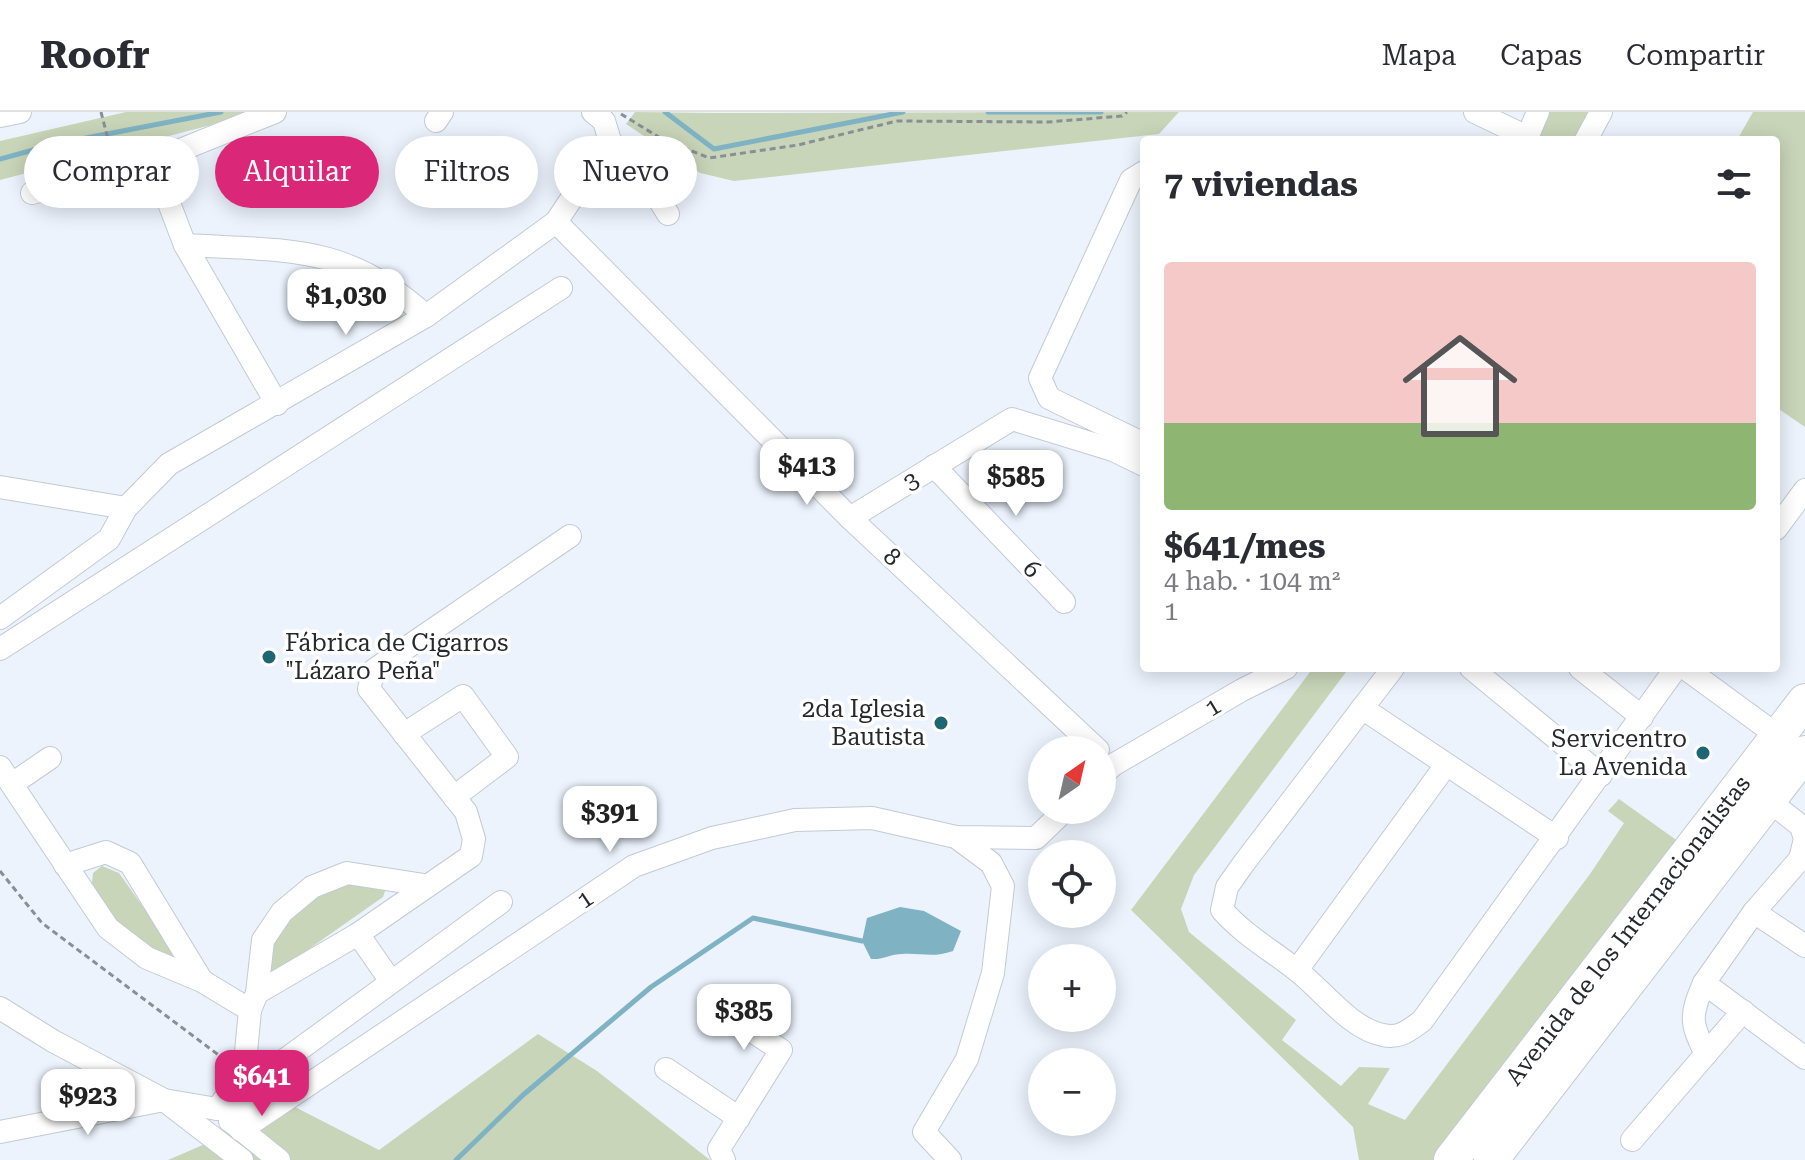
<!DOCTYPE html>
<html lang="es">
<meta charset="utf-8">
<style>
:root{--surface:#fff;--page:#f7f7f7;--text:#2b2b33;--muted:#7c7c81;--line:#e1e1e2;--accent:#db2777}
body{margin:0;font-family:"Roboto Serif",serif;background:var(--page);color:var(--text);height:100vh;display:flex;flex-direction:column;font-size:30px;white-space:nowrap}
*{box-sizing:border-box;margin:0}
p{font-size:26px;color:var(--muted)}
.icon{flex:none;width:44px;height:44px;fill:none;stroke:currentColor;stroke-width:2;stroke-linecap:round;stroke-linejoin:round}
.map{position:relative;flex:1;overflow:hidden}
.sheet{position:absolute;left:1140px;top:24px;width:640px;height:536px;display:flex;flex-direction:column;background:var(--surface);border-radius:8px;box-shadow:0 4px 20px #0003}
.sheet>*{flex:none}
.hud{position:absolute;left:24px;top:24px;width:760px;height:72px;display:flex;gap:16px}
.needle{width:52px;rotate:34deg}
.buttons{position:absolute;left:1028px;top:624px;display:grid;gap:16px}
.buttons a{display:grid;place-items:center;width:88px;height:88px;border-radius:50%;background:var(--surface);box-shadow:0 4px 20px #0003;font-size:40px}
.price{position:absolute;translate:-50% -68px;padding:0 18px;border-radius:16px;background:#fff;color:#222;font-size:26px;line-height:52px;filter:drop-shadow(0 2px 4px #0008)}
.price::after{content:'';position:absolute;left:50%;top:48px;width:24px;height:18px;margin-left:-12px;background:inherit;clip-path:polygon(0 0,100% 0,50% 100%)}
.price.selected{background:var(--accent);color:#fff}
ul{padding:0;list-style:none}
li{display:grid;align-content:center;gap:16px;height:424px;padding:0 24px}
li span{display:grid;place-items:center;height:248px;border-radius:8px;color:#555}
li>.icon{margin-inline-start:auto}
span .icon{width:144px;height:144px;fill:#fffc;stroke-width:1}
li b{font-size:34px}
h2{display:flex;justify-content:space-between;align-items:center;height:96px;padding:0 24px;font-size:34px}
.chip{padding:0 28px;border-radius:36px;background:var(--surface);box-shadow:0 4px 20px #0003;font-size:28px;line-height:72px}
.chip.selected{background:var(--accent);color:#fff}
header{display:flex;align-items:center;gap:48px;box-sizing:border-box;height:112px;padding:0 40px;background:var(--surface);border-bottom:2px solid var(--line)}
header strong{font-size:38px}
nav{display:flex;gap:44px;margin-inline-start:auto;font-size:28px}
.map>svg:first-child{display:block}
.green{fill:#c9d5b8}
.water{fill:#7fb3c3}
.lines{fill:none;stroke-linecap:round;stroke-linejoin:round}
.stream{stroke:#7fb3c3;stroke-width:5}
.minor-casing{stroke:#c3cad4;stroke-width:24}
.highway-casing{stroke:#c3cad4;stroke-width:36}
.path{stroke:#8a8e95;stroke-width:3;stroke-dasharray:6 4;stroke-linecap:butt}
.minor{stroke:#fff;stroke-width:22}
.highway{stroke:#fff;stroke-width:34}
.poi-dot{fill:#1f6675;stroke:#fff;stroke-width:3}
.labels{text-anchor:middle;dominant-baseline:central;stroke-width:7;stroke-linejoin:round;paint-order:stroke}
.street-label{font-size:24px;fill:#27292d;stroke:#fff}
.poi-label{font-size:24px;fill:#27292d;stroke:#fff;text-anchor:end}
</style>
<header>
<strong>Roofr</strong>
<nav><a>Mapa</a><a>Capas</a><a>Compartir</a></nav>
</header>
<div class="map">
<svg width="1805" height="1048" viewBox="0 0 1805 1048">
<rect width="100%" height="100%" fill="#ecf3fd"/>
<g class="green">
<path d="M126,0H261L0,68V29Z"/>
<path d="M635,0L708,1L1179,0L1159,22L734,69L700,61L626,12Z"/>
<path d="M1545,0H1587L1591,7L1579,28H1532Z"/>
<path d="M1753,0H1805V315L1776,295V28H1737Z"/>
<path d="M1313,556H1349L1194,763L1181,797L1189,820L1296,908L1282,928L1341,974L1359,955L1390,956L1368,992L1405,1008L1590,762L1624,711L1608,699L1619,687L1679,730L1439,1048H1359L1353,1015L1131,798Z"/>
<path d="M102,754L119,761L189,860L132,829L91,780L93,761Z"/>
<path d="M355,770L383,775L385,779L383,785L276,860L266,856C267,849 266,838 268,831C276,807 332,774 355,770Z"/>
<path d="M538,922L597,959L710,1048H168L293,994L379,1038Z"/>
</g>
<path class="water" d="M900,795L924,799L961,819L953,839C934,846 922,841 902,842C891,842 883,848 871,847L862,829L867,806Z"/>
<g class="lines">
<g class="stream">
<path d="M665,0L714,37L903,0"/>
<path d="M988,0H1101"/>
<path d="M0,47L55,32L221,0"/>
<path d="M456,1048L523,983L651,875L753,806L862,829"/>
</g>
<g class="minor-casing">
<g id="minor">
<path d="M593,0L604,9L610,29L642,60L668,102"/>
<path d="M1475,0L1527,25"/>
<path d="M0,4L20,0"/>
<path d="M436,9L442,0"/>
<path d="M1526,28L1538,0"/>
<path d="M1586,28L1601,0"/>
<path d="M153,49L185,133L277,292"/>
<path d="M1144,60L1131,68L1040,266L1049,286L1144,332"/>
<path d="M32,81L153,49L275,0"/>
<path d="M556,110L850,406L1098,638"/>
<path d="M185,133C286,139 346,131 426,204"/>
<path d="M934,354L1064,490"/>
<path d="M0,375L126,396"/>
<path d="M850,406L1012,307L1113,338L1144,353"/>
<path d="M1776,417L1805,378"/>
<path d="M0,506L109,427L126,396L169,352L426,204L556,110L610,29"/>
<path d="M0,537L561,176"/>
<path d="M1393,556L1244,751L1227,775L1222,798C1245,824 1273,839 1299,860C1324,880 1351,917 1383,923C1400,927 1409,918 1422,909L1676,556"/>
<path d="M1471,556L1601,663"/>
<path d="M1580,556L1642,605"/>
<path d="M1685,556L1778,624"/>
<path d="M1362,596L1557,726"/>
<path d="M404,622L463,584L507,645L454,685"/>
<path d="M0,655L108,816L147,846L202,869L250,898"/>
<path d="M1102,663L1113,653L1242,578L1286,556"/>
<path d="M12,672L50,646"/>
<path d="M1760,682L1801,714L1805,727L1800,747L1754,800L1704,871L1805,946"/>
<path d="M65,753L106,740L130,751L202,869"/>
<path d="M1754,800L1805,834"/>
<path d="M358,822L390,868"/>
<path d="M1297,858L1446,653"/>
<path d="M1704,871C1690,904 1690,910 1706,942"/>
<path d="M257,881L263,828L282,800L312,775L347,761L424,773"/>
<path d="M0,896L53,929L164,988L242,1048"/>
<path d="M666,957L739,1006"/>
<path d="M217,997L244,961L250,898L257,881L358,822L471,744L474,727L466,700L369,577L374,558L570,424"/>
<path d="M230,1009L282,950L501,790"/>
<path d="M233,1011L279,1048"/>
<path d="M241,1018L634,754L712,726L795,708L872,706L956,725L1036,726L1065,698"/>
<path d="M0,1020L164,988L217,997"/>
<path d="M1632,1028L1743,899"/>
<path d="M724,1048L719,1037L781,938L732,906"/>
<path d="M950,1048L924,1020L967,947L993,861L1003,774L991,751L956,725"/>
</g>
</g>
<g class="highway-casing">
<g id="highway">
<path id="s1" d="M1451,1048L1805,589"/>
<path d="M1491,1048L1805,641"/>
</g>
</g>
<g class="path">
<path d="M101,0L112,43"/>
<path d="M621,2L662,27L709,46L798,33L897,9L1048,10L1122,4L1127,0"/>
<path d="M0,759L42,811L228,950"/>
</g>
<use href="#minor" class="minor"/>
<use href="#highway" class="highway"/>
</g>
<g class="poi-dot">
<circle cx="269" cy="545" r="8"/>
<circle cx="941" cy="611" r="8"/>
<circle cx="1703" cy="641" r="8"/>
</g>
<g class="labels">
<g class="street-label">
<text transform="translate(911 369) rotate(-32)">3</text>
<text transform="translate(892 445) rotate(43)">8</text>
<text transform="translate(1032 457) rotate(46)">6</text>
<text transform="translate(1213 595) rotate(-31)">1</text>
<text transform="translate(585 787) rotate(-34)">1</text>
<text stroke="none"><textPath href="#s1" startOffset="290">Avenida de los Internacionalistas</textPath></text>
</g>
<g class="poi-label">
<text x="285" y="531" text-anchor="start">Fábrica de Cigarros<tspan x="285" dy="28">"Lázaro Peña"</tspan></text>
<text x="925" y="597">2da Iglesia<tspan x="925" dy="28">Bautista</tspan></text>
<text x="1687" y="627">Servicentro<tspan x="1687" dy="28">La Avenida</tspan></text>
</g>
</g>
</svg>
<div class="buttons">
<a><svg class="needle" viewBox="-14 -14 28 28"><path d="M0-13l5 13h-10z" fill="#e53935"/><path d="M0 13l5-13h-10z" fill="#7c7c81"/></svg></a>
<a><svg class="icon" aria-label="locate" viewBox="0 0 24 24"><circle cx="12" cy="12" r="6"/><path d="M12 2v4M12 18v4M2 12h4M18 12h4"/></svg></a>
<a>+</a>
<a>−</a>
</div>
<b class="price" style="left:346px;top:225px">$1,030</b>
<b class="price" style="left:807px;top:395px">$413</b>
<b class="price" style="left:1016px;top:406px">$585</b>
<b class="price" style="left:610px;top:742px">$391</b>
<b class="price" style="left:744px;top:940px">$385</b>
<b class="price selected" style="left:262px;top:1006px">$641</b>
<b class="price" style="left:88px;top:1025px">$923</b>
<div class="hud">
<a class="chip">Comprar</a>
<a class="chip selected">Alquilar</a>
<a class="chip">Filtros</a>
<a class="chip">Nuevo</a>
</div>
<section class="sheet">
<h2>7 viviendas<svg class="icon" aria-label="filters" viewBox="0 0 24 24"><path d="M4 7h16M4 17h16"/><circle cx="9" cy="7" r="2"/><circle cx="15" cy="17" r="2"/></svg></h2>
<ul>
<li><span style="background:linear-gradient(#f6c9c9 65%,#8fb573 0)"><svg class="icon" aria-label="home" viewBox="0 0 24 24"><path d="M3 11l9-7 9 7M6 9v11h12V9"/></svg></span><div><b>$641/mes</b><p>4 hab. · 104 m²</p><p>1</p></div></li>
</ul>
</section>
</div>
